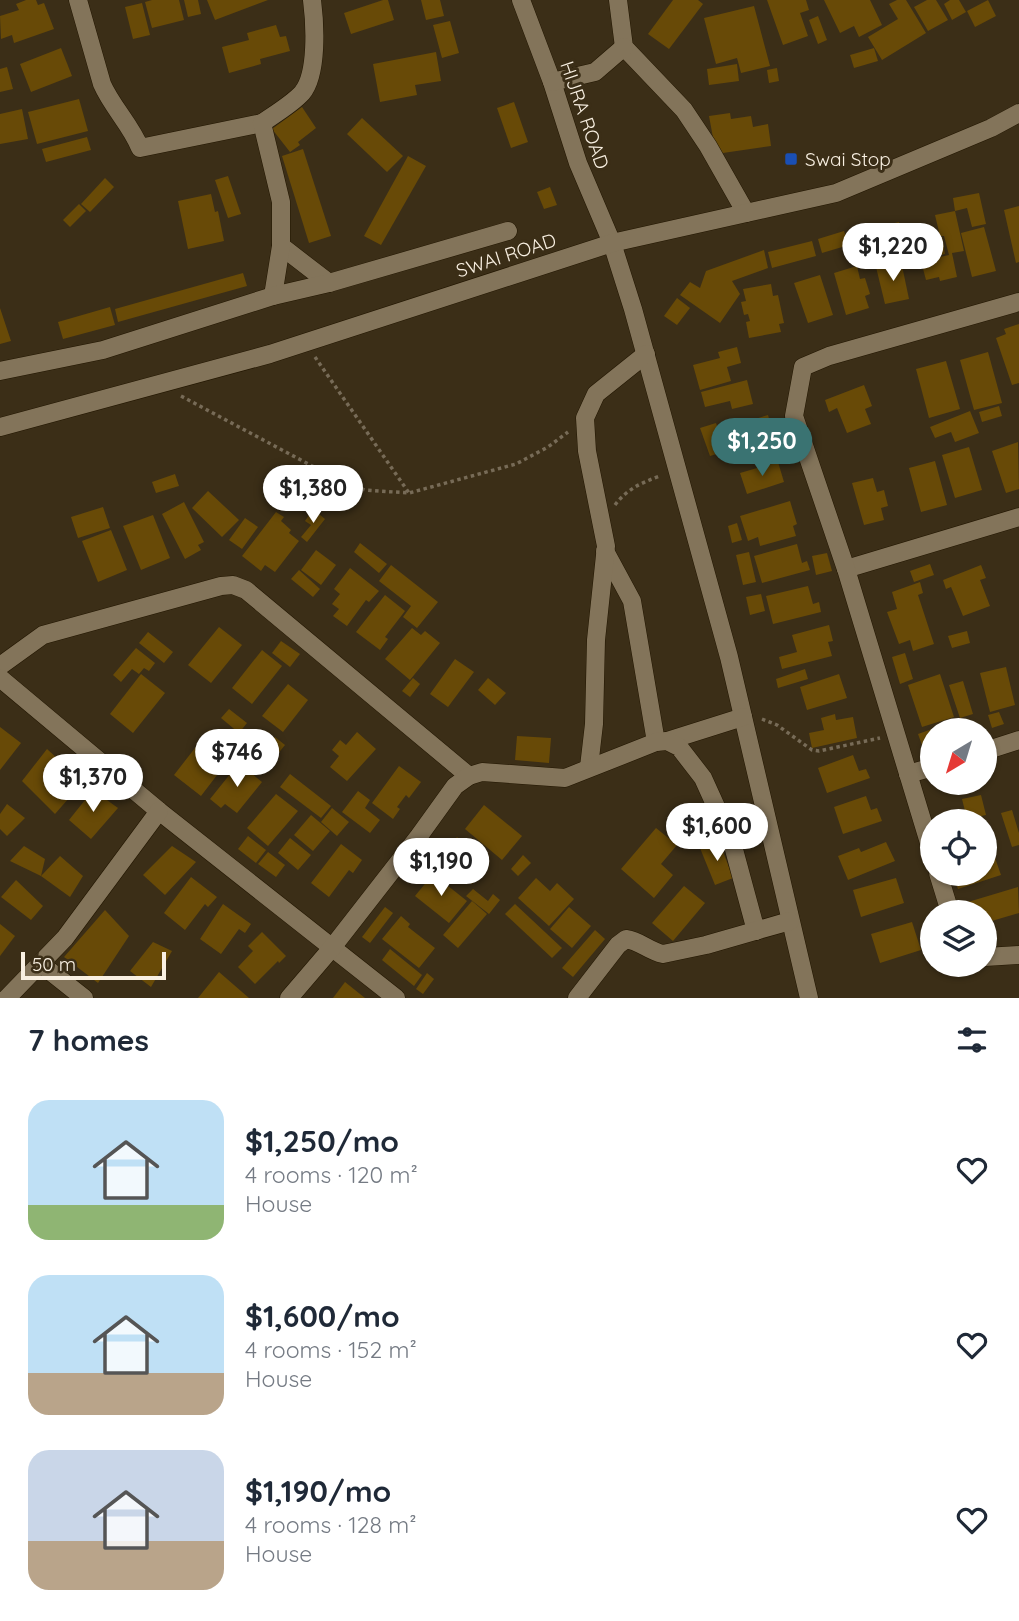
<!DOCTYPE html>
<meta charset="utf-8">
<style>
:root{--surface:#fff;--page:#f6f6f7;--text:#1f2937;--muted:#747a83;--accent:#3a7372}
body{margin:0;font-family:Quicksand,sans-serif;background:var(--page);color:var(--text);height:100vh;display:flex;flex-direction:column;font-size:26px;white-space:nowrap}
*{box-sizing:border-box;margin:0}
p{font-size:23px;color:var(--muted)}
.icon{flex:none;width:38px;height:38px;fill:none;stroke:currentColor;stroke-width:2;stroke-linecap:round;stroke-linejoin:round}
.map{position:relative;height:998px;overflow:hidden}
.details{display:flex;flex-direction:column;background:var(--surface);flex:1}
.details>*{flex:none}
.needle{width:46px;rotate:218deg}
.tools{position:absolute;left:920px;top:718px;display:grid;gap:14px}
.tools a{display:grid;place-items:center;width:77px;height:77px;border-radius:50%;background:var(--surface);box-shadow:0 2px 5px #0004;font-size:35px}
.scale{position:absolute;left:21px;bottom:18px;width:145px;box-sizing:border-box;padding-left:7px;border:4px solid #f9f0e2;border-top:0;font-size:19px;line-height:24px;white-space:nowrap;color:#f9f0e2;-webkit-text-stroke:5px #3b2e17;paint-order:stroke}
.price{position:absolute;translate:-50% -60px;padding:0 16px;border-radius:24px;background:#fff;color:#222;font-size:23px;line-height:46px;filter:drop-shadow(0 2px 4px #0008)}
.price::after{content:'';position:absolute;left:50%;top:42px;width:21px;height:16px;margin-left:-10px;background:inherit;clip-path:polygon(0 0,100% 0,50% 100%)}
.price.on{background:var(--accent);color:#fff}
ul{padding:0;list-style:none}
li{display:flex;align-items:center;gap:21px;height:175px;padding:0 28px}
li span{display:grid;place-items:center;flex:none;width:196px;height:140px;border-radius:21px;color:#555}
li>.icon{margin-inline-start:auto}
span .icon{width:84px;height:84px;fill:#fffc;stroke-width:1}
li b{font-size:30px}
h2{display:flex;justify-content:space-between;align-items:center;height:84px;padding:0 28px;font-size:30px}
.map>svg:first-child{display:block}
.building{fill:#684a07}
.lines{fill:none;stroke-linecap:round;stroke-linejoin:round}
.minor-casing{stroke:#221601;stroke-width:19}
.path{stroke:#776b57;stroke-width:3.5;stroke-dasharray:3.5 3.5;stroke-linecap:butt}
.minor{stroke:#83745a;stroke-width:18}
.transit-dot{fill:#1a4fb4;stroke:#3b2e17;stroke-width:2.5}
.labels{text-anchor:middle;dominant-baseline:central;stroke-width:6;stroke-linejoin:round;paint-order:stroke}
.street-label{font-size:19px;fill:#f9f0e2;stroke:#3b2e17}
.poi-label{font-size:19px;fill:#f9f0e2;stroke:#3b2e17;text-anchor:start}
</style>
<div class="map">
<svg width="1019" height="998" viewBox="0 0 1019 998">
<rect width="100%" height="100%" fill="#3b2e17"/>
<g class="building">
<path d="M26,0H36L38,5L44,3L54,29L14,43L12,35L1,39L0,16L19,10L16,4Z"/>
<path d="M152,0H179L184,20L152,28L145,2Z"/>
<path d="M184,0H198L201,14L188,17Z"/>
<path d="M207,0H268L215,20Z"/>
<path d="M383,0H388L394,20L351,34L344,13Z"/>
<path d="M421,0H440L444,16L426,20Z"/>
<path d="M673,0H698L703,4L669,49L648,34Z"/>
<path d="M767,0H806L809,10L800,13L808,36L783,45Z"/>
<path d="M824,0H870L882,25L859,37L854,26L840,33Z"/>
<path d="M897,0H906L926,33L882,60L868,37L898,19L889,4Z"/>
<path d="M927,0H936L948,20L928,31L914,7Z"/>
<path d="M950,0H959L966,12L952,20L944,4Z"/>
<path d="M988,0L996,16L975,27L967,11Z"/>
<path d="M142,3L150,35L133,39L125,7Z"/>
<path d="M754,6L770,66L741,73L737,58L716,64L704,18Z"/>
<path d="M818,16L827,40L818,44L809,20Z"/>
<path d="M450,21L459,53L442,58L433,25Z"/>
<path d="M276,25L280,37L286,36L290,51L260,59L261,64L229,73L222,47L249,40L247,33Z"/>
<path d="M61,48L72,76L31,92L20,64Z"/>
<path d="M874,48L878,61L854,68L850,55Z"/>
<path d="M436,52L441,81L415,85L417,95L380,102L373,64Z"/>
<path d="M737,64L739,81L709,85L707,69Z"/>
<path d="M7,67L13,89L0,92V69Z"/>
<path d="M777,68L779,81L769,83L767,70Z"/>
<path d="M79,99L88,131L37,144L28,112Z"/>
<path d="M514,102L528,142L511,148L497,108Z"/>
<path d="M302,107L316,128L298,142L300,145L290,152L272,129Z"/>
<path d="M22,109L28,139L0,144V114Z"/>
<path d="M730,113L731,119L751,116L753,127L768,124L771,146L716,154L709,116Z"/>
<path d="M362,118L403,156L387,172L347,134Z"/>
<path d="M87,137L91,150L46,162L42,149Z"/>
<path d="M303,149L331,236L309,243L282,156Z"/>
<path d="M408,156L426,166L381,245L364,236Z"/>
<path d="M228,176L241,214L228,218L215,180Z"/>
<path d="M105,178L114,187L90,212L81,204Z"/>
<path d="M550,187L557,205L544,209L537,192Z"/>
<path d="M979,193L986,224L972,227L967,208L955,211L953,198Z"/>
<path d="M211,194L215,212L218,211L224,241L188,249L178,201Z"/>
<path d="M79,204L86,211L70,227L63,220Z"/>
<path d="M1019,206V262L1016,263L1004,210Z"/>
<path d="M955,211L964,251L952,253L957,277L940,281L939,277L926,280L921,261L949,255L944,236H940L935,215Z"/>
<path d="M899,222L904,240L870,249L864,230Z"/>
<path d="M984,227L996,271L972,277L961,233Z"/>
<path d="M844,231L849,245L822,253L818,239Z"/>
<path d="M942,237L945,254L926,258L922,241Z"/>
<path d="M812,241L816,256L772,268L768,252Z"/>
<path d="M764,250L768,268L732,281L740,294L720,323L680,295L690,282L700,288L706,271Z"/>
<path d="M901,261L909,299L885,304L876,267Z"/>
<path d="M857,266L860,279L865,278L870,294L865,296L869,308L846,315L834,273Z"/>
<path d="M243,273L247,286L118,322L115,309Z"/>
<path d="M820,275L833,315L808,323L794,283Z"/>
<path d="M771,284L773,296L778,295L784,323L779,324L781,332L749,338L746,322L750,321L748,314L744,315L741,302L746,301L743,289Z"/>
<path d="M677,298L690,308L677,325L664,316Z"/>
<path d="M110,307L115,325L63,339L58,322Z"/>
<path d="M0,308L11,341L0,344Z"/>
<path d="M1019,324V383L1012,385L996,338L1006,334L1004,329Z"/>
<path d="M737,347L741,363L727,367L731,381L700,390L693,365L720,358L718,352Z"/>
<path d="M988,352L1002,403L974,410L960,360Z"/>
<path d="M946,361L960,409L929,418L916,369Z"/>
<path d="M747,380L753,404L732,409L730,401L705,407L701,392Z"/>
<path d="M864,385L872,406L865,409L871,424L847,433L837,408L829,412L825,400Z"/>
<path d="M999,406L1002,416L982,422L979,412Z"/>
<path d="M970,411L979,433L955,442L951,432L935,438L930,427Z"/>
<path d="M768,415L776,442L735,455L726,428Z"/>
<path d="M716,423L726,451L710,456L700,428Z"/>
<path d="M1018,442L1019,489L1006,493L992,451Z"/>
<path d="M969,447L982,490L955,498L942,455Z"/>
<path d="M935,461L947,505L921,512L909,468Z"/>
<path d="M778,462L784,482L747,494L740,473Z"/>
<path d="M175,474L179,486L156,493L152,482Z"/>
<path d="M873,478L877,492L884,490L888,506L881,508L884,520L864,525L852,483Z"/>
<path d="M285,490L299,500L293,510L279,500Z"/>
<path d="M208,491L239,520L222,537L192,508Z"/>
<path d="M790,501L797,524L793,526L796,536L760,546L758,537L748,541L740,516Z"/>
<path d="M184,502L204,542L198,545L201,550L185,559L162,514Z"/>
<path d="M103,507L110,528L78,538L71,517Z"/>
<path d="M313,509L325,519L307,542L301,537L311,525L305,521Z"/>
<path d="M276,512L284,517L281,521L291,530L289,533L299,541L275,572L265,565L261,571L242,556Z"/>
<path d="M153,515L170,558L141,570L123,526Z"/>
<path d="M245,518L258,527L242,549L229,540Z"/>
<path d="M737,523L742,540L732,543L728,526Z"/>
<path d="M111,530L127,570L98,582L82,541Z"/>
<path d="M360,543L387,564L379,573L354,552Z"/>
<path d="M797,544L802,563L807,561L810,570L762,583L754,556Z"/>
<path d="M316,550L336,565L321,585L301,570Z"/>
<path d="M749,552L756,582L743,585L736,555Z"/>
<path d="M827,553L832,571L816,575L812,556Z"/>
<path d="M930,564L934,575L914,582L910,571Z"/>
<path d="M391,565L438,602L417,628L403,617L411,606L379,581Z"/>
<path d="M981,565L986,578L980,580L990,606L963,616L951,587L946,589L943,580Z"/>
<path d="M350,568L379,591L369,602L366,600L347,626L333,616L339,609L332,604L340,594L334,589Z"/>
<path d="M299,570L320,589L313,597L291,579Z"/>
<path d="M920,582L923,593L918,595L934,644L913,651L910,640L899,644L887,612L897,609L892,592Z"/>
<path d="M808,586L813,604L819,602L821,612L773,624L766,596Z"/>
<path d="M761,594L765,611L750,615L746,597Z"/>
<path d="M385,595L405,611L385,637L388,639L380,650L356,632Z"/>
<path d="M829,625L833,641L828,642L832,656L782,669L779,657L797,652L792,635Z"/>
<path d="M219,627L242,645L211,683L188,665Z"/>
<path d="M412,628L421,635L425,631L440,643L410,680L385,659Z"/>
<path d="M967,631L970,643L952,648L948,636Z"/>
<path d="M148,632L173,652L164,663L139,643Z"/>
<path d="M281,641L300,654L290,667L272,653Z"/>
<path d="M136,648L155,663L149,671L144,668L139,674L132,669L121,682L113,675Z"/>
<path d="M262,650L282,666L252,704L232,688Z"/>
<path d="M905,653L913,679L900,684L892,657Z"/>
<path d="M455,659L474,672L448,707L430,694Z"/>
<path d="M1006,667L1015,705L990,712L980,673Z"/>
<path d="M805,669L808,679L778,688L776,679Z"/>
<path d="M141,674L165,693L133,733L110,714Z"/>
<path d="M839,674L847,698L807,710L800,687Z"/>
<path d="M940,674L954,717L922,727L908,685Z"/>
<path d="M413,678L420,684L410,697L402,691Z"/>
<path d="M488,678L506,693L495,705L478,690Z"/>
<path d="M963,681L973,714L960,718L949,685Z"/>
<path d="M288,684L308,700L283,732L262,716Z"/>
<path d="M229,709L247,723L239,733L221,718Z"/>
<path d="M999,712L1004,724L992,728L988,715Z"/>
<path d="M835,714L836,720L853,717L857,738L812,748L809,733L824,730L821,718Z"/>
<path d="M949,723L952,730H933V745L923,748L918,734Z"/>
<path d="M0,727L21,743L0,770Z"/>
<path d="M209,730L218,736L215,741L222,747L217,755L227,762L201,796L174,775Z"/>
<path d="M258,732L270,742L275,737L285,745L272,761L250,742Z"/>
<path d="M357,732L376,749L347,781L330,767L339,756L332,750L340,740L346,745Z"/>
<path d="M517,736L551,738L549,763L515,760Z"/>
<path d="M47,749L83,782L55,814L22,781Z"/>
<path d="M853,755L859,771L866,769L870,778L827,793L818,768Z"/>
<path d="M239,763L262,782L237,813L225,804L221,808L210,799Z"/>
<path d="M399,766L421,782L409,798L406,795L397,807L400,809L393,819L372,803Z"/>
<path d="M290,774L331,806L321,818L280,787Z"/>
<path d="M93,790L118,808L91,839L69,820Z"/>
<path d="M358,791L370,800L365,808L380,820L370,833L342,812Z"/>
<path d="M276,794L298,811L268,846L247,828Z"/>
<path d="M981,795L986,815L967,819L962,799Z"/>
<path d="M866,796L871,810L877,808L882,821L843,834L834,807Z"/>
<path d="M7,804L25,818L7,836L0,829V814Z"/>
<path d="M484,805L522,836L502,860L465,829Z"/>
<path d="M332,808L349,822L337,836L321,822Z"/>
<path d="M1012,810L1019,833V845L1012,847L1001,813Z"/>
<path d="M311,815L330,831L313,851L294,835Z"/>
<path d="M656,828L677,845L661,864L673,875L654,898L621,869Z"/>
<path d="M248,836L266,850L256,863L238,849Z"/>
<path d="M457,837L470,849L467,853L475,860L478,856L488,864L472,884L440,858Z"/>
<path d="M290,838L311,855L298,870L278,853Z"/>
<path d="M719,841L733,878L715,885L700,848Z"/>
<path d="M886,842L895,861L848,880L838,856L859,848L861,852Z"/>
<path d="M341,844L362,860L353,873L349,870L329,897L311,883Z"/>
<path d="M24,846L45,859L41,876L10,861Z"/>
<path d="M172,846L196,862L165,895L143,875Z"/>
<path d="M268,852L285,865L276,877L258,864Z"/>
<path d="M523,855L531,863L518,876L511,869Z"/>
<path d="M994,855L1001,875L958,889L952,873H985V858Z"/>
<path d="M60,856L83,876L70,897L41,876Z"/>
<path d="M433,874L467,901L449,923L415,896Z"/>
<path d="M191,877L217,897L208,907L205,904L185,930L164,913Z"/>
<path d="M536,878L550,891L557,883L574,899L549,926L518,898Z"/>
<path d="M896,878L904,903L861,917L853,890Z"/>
<path d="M16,880L43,906L31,920L1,897Z"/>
<path d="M684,886L705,903L673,941L652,923Z"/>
<path d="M1018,887L1019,913L985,923V912H971L968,902Z"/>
<path d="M473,889L488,901L493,894L500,900L489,914L466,896Z"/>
<path d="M472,901L487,914L458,948L443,935Z"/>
<path d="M223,904L251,924L245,933L239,929L221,954L200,939Z"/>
<path d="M515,904L562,948L552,958L505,914Z"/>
<path d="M385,907L393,913L370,943L362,937Z"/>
<path d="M569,907L591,926L572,948L550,929Z"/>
<path d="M105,910L129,936L98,983L64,957Z"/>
<path d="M401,916L410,924L408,927L435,948L419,968L382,939Z"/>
<path d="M912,922L921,950L880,963L871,934Z"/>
<path d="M0,924L15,936L0,956Z"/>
<path d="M595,930L605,939L573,977L562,968Z"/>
<path d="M262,932L286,956L279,963L278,961L255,984L238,967L253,951L248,946Z"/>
<path d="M153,942L172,951L151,987L130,971Z"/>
<path d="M390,949L422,975L414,986L382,960Z"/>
<path d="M219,972L249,998H198Z"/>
<path d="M427,973L434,979L423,994L416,989Z"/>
<path d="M345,982L365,998H333Z"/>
</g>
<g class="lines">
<g class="minor-casing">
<g id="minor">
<path d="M78,0L102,84C112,107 131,125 140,148L262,123"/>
<path d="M521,0L552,82L578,163L612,243L633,309L729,657L809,998"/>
<path d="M618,0L624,47L684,110L708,146L746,213"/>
<path d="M552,82L595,72L624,47"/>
<path d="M281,246L329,283"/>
<path d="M273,296L281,246V202L262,123C275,114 292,104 302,93C318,74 315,23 312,0"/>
<path d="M0,371L103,350L273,296L329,283L508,231"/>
<path d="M0,427L270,354L612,243L836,193L991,128L1019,113"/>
<path d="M605,551L632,601L656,742"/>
<path d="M846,569L1019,517"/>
<path d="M0,666L43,635L221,586L233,585L246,590L469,776"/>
<path d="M0,678L159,811L396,998"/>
<path d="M667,741L743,717"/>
<path d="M985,751L1019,740"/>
<path d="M589,767L594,724L596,640L606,546L587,451L585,418L596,394L646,354"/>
<path d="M908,774L933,767"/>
<path d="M933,856L846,569L794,416L803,367L829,356L1019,302"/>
<path d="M938,873L950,912"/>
<path d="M985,957L1019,955"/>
<path d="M41,964L84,998"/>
<path d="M7,998L65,938L159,811"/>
<path d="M289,998L331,949L419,836L455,786L469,776L482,772L565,778L656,742L667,741L679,747L703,778L732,842L756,931"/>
<path d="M577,998L618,945L626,939C640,941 649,951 663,954L706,945L790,921"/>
</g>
</g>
<g class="path">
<path d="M315,357L409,493"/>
<path d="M181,396L342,482L365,490L409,493L516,464L548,447L568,432"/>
<path d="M615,505C627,489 641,483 660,476"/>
<path d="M762,719L777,725L812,750L819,751L880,738"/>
</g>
<use href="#minor" class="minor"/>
</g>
<rect class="transit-dot" x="784" y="152" width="14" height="14" rx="3.5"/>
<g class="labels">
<g class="street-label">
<text transform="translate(585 115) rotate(71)">HIJRA ROAD</text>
<text transform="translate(506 255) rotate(-18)">SWAI ROAD</text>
</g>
<g class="poi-label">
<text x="805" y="159">Swai Stop</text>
</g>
</g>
</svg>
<div class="tools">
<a><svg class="needle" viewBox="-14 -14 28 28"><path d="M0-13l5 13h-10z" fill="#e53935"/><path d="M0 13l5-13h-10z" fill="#747a83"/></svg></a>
<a><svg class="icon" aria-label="locate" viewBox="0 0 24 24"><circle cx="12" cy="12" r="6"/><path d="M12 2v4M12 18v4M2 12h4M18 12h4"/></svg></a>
<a><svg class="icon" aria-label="layers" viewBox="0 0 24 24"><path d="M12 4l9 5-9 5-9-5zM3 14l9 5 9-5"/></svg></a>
</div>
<div class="scale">50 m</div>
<b class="price" style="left:893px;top:283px">$1,220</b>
<b class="price on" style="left:762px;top:478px">$1,250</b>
<b class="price" style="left:313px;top:525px">$1,380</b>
<b class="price" style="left:237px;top:789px">$746</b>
<b class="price" style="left:93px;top:814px">$1,370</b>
<b class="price" style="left:717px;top:863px">$1,600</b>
<b class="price" style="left:441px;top:898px">$1,190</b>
</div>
<section class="details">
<h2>7 homes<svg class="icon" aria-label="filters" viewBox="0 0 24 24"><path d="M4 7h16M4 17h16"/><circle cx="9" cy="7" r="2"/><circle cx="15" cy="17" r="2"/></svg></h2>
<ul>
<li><span style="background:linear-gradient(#bfe0f5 75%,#8fb573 0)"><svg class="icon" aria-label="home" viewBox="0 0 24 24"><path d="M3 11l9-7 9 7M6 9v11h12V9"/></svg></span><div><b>$1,250/mo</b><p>4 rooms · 120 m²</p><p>House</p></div><svg class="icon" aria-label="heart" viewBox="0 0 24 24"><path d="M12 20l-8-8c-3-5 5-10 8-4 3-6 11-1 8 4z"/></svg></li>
<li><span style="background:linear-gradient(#bfe0f5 70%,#b9a48a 0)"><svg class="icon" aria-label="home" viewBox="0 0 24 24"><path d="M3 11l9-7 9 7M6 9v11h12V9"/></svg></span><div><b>$1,600/mo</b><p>4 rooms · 152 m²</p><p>House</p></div><svg class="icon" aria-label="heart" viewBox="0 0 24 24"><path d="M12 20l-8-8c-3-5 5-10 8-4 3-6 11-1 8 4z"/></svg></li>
<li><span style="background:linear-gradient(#c9d6e8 65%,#b9a48a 0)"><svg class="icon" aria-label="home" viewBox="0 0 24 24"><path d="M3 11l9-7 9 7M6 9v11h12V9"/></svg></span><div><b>$1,190/mo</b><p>4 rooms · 128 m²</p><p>House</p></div><svg class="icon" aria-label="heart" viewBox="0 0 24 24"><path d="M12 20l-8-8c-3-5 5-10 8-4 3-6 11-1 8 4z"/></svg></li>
</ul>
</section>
